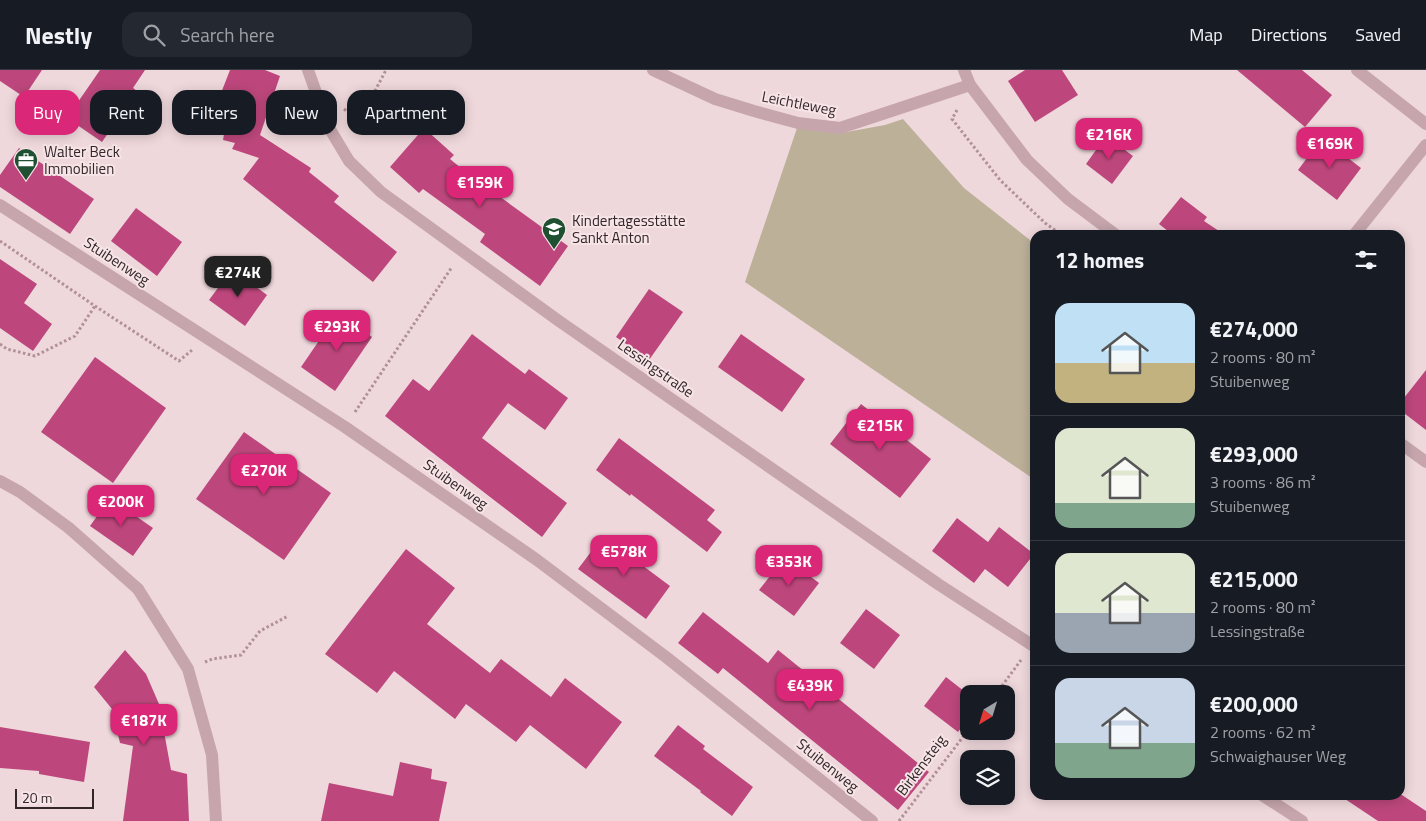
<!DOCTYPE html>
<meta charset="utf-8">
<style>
:root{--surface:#171b24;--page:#242831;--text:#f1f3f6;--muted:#9ea1a6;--line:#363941;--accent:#db2777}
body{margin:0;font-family:"Titillium Web",sans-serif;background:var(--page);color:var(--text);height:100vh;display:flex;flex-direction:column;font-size:19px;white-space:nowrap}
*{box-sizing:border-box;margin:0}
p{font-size:16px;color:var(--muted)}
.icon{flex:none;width:28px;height:28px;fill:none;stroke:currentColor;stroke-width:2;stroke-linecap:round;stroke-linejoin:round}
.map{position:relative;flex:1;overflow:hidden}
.sheet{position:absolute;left:1030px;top:160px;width:375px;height:570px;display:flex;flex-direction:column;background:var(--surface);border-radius:15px;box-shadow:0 2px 12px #0003}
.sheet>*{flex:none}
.guide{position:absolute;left:15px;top:20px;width:475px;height:45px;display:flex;gap:10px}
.needle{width:32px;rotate:218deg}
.controls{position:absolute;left:960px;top:615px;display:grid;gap:10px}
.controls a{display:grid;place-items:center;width:55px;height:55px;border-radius:10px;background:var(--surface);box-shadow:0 2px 12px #0003;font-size:25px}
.scale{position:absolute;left:15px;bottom:12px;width:79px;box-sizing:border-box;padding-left:5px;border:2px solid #32262a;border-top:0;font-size:14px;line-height:18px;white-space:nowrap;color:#32262a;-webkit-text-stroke:4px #f7e4e7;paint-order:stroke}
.price{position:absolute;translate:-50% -42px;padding:0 11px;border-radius:10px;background:var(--accent);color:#fff;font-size:16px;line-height:32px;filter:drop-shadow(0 1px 2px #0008)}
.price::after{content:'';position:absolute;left:50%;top:30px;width:15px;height:11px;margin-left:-8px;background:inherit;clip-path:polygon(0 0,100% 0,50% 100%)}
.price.selected{background:#222;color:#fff}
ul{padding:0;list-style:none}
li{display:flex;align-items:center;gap:15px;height:125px;padding:0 25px}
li+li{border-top:1px solid var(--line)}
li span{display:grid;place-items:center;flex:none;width:140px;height:100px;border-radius:15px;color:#555}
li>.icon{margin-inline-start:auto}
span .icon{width:60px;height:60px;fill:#fffc;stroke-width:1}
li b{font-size:21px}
h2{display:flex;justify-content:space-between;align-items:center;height:60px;padding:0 25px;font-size:21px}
.pill{padding:0 18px;border-radius:15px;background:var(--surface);box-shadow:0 2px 12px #0003;font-size:18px;line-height:45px}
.pill.selected{background:var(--accent);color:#fff}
header{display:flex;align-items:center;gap:30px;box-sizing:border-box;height:70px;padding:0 25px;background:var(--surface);border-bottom:1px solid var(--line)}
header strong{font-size:24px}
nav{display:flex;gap:28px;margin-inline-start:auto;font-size:18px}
.search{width:350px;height:45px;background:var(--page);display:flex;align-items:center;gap:12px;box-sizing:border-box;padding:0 18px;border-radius:15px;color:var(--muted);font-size:19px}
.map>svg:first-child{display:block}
.green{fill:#bcb099}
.building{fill:#bd477c}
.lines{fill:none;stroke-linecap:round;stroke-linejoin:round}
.path{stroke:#b19098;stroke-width:3;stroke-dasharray:2.5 2.5;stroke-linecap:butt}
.lane{stroke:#c6a5ad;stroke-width:12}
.street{stroke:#c6a5ad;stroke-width:12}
.labels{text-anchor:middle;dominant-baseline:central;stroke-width:4;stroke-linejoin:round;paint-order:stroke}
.street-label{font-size:15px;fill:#32262a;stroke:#f7e4e7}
.poi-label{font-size:15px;fill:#32262a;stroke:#f7e4e7;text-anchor:start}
</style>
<header>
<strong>Nestly</strong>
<div class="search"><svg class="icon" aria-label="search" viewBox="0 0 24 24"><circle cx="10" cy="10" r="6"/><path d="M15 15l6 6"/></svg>Search here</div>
<nav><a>Map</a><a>Directions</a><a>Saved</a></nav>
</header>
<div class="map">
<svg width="1426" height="751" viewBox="0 0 1426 751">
<rect width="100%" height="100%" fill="#efd8dc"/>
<path class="green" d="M903,49L964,118L1035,174V410L745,212L797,58L841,63L885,55Z"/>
<g class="building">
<path d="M0,0H42L24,27L0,11Z"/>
<path d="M100,0H145L133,18L137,21L102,72L67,48Z"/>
<path d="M230,0H265L280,6L260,65L311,98L309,102L339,126L334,132L397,182L373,212L243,109L259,88L232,79L235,73L223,70L224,64L207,59Z"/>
<path d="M1025,0H1062L1078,25L1035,52L1008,11Z"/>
<path d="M1237,0H1302L1332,25L1305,57Z"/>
<path d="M424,58L454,85L450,89L467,103L568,176L540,216L480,172L485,164L423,119L419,123L390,97Z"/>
<path d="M1106,66L1133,86L1112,114L1086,94Z"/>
<path d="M1322,68L1361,98L1337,130L1298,100Z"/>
<path d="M19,78L94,129L70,164L0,117V105Z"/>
<path d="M1181,127L1207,147L1204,151L1225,165H1173L1159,154Z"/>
<path d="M136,138L182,172L157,206L111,171Z"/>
<path d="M0,189L37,214L24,233L52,254L33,281L0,258Z"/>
<path d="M232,199L267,225L245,256L209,230Z"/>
<path d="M649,219L683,242L649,290L616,267Z"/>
<path d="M338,243L372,267L335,321L301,297Z"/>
<path d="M472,264L525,304L529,299L568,328L545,360L508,333L482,368L567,433L542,467L385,346L413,309L429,321Z"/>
<path d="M741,264L805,309L782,342L718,297Z"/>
<path d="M95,287L166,338L113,413L41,362Z"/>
<path d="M1426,300V360L1400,340V333Z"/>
<path d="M861,334L931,389L900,428L830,374Z"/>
<path d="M244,362L331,423L284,490L196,429Z"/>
<path d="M619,368L715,440L707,450L722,462L707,482L631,424L630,426L596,400Z"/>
<path d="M110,428L153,458L133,486L90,456Z"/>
<path d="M957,448L988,472L999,457L1034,484L1008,517L985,499L974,513L932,481Z"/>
<path d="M603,466L670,516L646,549L578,499Z"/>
<path d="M406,479L455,518L427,554L490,603L501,589L551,627L565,608L622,652L586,699L530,655L516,672L466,634L455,649L394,601L377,623L325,584Z"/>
<path d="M785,487L819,513L794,546L759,520Z"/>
<path d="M866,539L900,565L874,599L840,573Z"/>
<path d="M703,542L768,593L778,580L929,702L898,740L723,598L718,604L678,573Z"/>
<path d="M125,580L146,604L159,634L171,700L187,704L189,751H123L133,676L120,673L112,639L94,617Z"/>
<path d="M946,607L969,625V648L958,662L924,636Z"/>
<path d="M678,655L705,676L703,679L753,717L732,746L700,722L701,721L654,686Z"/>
<path d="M0,657L90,672L84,712L39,704V701L0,698Z"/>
<path d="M400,692L432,699L431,709L447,712L439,751H321L329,713L393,726Z"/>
<path d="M1339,725H1402L1426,741V751H1378Z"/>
</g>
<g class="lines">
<g class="path">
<path d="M344,39L349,43L357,45L367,36L386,0"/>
<path d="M957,40L952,49L1000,110L1045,153L1062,165"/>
<path d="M0,171L95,236L179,291L192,280"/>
<path d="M0,274L7,279L35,286L75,266L95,236"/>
<path d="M355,342L452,197"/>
<path d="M205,592L212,589L241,585L260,561L288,546"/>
<path d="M996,624L1021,590"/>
<path d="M899,751L969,659"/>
</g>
<path class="lane" d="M69,458L138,519"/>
<g class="street">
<path d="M308,0L328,56L349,91L381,122L559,251L938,514L1035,577"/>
<path d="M653,0L715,29L754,41L798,53L840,58L970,15"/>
<path d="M964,0L970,15L1027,90L1068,129L1116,165"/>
<path d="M1357,0L1426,54"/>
<path d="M0,135L345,357L537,490L666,587L872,751"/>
<path d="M1354,165L1426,75"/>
<path d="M1400,373L1426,392"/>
<path d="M0,411L20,422L69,458"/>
<path d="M138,519L188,599L212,685L216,751"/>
<path d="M1262,725L1302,751"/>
</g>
</g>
<defs>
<g id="office-pin" transform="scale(1.25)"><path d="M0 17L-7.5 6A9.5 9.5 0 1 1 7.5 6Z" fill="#1f5031" stroke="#f7e4e7"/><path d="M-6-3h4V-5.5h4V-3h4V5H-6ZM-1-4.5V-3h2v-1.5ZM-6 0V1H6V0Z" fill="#fff"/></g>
<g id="school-pin" transform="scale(1.25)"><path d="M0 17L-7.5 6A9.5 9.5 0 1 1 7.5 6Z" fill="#1f5031" stroke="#f7e4e7"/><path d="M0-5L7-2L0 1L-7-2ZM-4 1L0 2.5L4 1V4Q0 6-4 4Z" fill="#fff"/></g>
</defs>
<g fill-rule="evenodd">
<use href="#office-pin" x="26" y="90"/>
<use href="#school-pin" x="554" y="159"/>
</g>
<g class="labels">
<g class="street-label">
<text transform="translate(799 33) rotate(11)">Leichtleweg</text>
<text transform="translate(117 191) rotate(33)">Stuibenweg</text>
<text transform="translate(656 298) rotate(35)">Lessingstraße</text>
<text transform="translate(456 414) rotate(35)">Stuibenweg</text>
<text transform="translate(828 695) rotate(39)">Stuibenweg</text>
<text transform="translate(921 695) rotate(-53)">Birkensteig</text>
</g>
<g class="poi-label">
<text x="44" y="81">Walter Beck<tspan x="44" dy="17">Immobilien</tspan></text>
<text x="572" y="150">Kindertagesstätte<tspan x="572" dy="17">Sankt Anton</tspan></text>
</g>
</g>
</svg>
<div class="controls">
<a><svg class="needle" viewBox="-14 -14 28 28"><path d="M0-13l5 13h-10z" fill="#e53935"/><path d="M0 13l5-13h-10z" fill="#9ea1a6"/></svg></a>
<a><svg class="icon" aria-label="layers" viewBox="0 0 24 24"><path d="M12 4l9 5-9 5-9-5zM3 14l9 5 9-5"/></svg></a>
</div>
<div class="scale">20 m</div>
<b class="price" style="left:1109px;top:90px">€216K</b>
<b class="price" style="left:1330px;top:99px">€169K</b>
<b class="price" style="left:480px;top:138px">€159K</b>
<b class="price selected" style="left:238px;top:228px">€274K</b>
<b class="price" style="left:337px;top:282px">€293K</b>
<b class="price" style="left:880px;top:381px">€215K</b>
<b class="price" style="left:264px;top:426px">€270K</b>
<b class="price" style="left:121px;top:457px">€200K</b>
<b class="price" style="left:624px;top:507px">€578K</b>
<b class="price" style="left:789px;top:517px">€353K</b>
<b class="price" style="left:810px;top:641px">€439K</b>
<b class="price" style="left:144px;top:676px">€187K</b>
<div class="guide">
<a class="pill selected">Buy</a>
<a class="pill">Rent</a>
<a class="pill">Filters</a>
<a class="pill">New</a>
<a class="pill">Apartment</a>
</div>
<section class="sheet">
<h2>12 homes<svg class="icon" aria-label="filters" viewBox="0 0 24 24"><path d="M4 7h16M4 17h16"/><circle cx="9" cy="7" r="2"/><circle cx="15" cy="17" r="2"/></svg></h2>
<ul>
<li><span style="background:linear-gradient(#bfe0f5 60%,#c2b280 0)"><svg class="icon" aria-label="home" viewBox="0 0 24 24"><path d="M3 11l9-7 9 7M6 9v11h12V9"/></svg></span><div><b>€274,000</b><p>2 rooms · 80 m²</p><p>Stuibenweg</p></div></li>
<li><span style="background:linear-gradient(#dfe7d0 75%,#7fa58c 0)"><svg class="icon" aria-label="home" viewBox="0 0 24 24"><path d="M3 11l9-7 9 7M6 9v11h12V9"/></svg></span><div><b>€293,000</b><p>3 rooms · 86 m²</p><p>Stuibenweg</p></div></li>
<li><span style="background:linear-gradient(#dfe7d0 60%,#9aa5b1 0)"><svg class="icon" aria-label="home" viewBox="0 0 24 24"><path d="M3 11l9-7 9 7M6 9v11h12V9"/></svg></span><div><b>€215,000</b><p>2 rooms · 80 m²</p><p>Lessingstraße</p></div></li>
<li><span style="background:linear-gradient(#c9d6e8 65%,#7fa58c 0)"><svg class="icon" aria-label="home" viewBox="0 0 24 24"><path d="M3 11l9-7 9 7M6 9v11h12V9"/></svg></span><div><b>€200,000</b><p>2 rooms · 62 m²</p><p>Schwaighauser Weg</p></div></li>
</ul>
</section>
</div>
